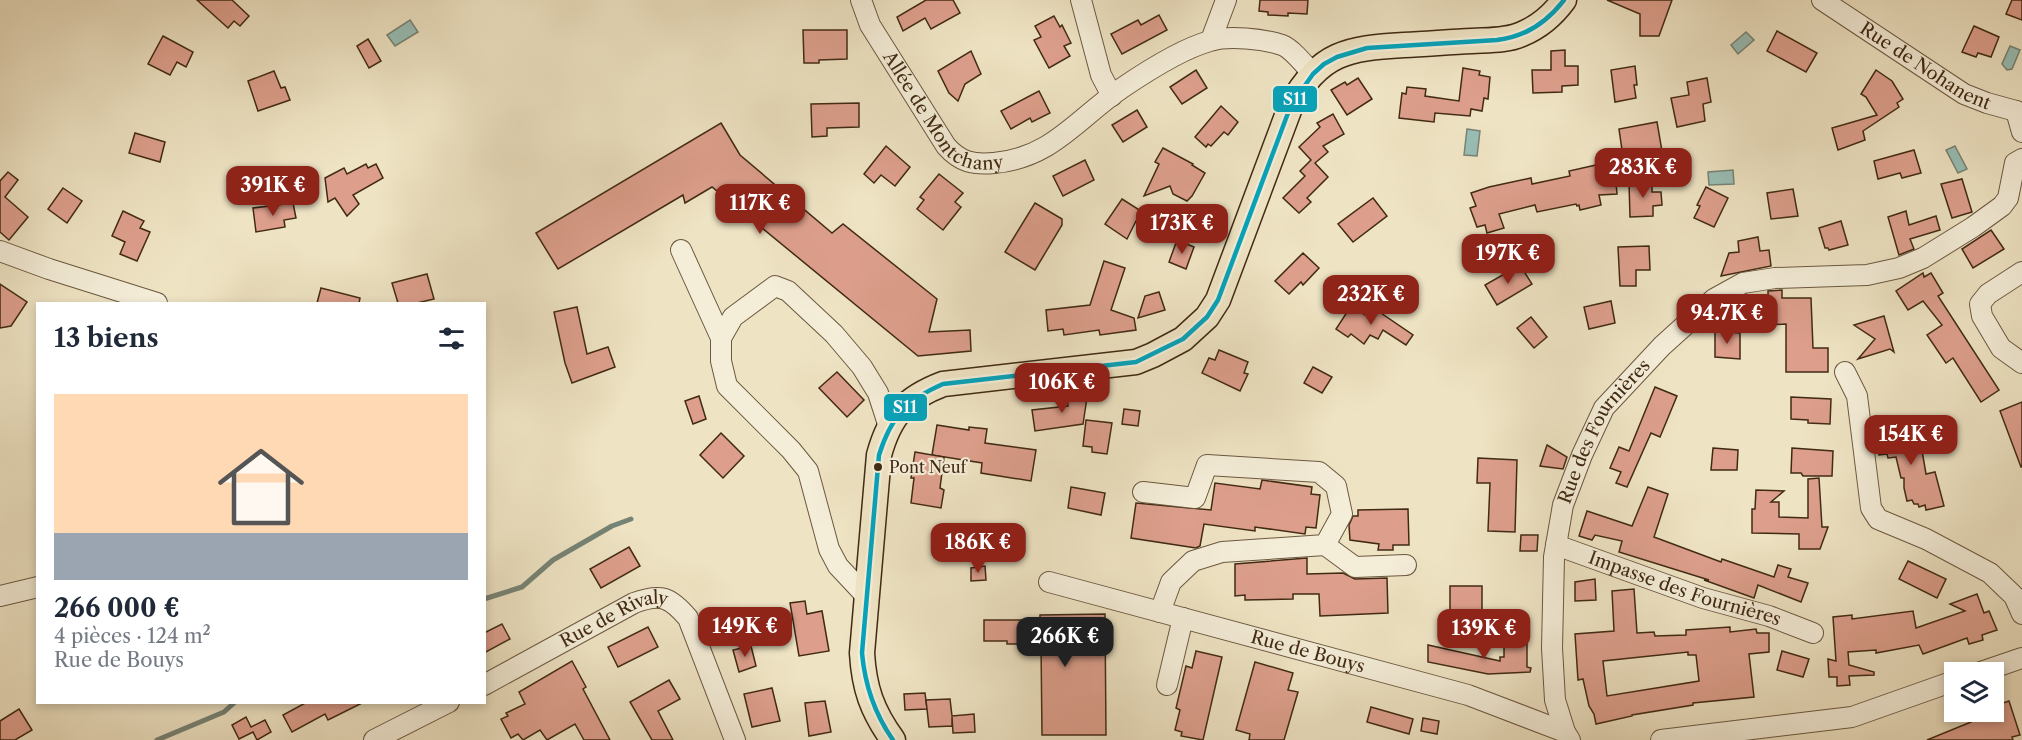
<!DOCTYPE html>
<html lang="fr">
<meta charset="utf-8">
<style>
:root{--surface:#fff;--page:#f6f6f7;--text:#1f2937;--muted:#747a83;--accent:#8f2418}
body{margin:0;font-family:"Libre Caslon Text",serif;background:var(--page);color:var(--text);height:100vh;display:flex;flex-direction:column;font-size:22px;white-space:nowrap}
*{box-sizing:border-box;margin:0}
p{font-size:20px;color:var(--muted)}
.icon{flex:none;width:33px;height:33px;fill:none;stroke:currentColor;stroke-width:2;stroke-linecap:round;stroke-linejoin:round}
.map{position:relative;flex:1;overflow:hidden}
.panel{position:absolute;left:36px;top:302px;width:450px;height:402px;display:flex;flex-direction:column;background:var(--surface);border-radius:0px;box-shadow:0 3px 9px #0003}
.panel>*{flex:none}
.buttons{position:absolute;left:1944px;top:662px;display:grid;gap:12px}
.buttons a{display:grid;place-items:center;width:60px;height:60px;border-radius:0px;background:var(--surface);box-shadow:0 3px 9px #0003;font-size:30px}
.price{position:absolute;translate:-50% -51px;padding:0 14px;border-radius:12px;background:var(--accent);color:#fff;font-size:20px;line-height:39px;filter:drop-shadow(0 2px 3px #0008)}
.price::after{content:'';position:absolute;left:50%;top:36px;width:18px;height:14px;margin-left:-9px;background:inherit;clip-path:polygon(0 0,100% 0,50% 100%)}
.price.current{background:#222;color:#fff}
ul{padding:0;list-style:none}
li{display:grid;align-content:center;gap:12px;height:318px;padding:0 18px}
li span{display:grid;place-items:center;height:186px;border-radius:0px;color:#555}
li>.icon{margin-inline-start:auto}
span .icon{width:108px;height:108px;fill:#fffc;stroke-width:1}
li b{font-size:26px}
h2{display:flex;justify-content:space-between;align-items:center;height:72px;padding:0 18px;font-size:26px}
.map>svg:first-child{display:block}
.water{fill:#99beb6;stroke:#768375;stroke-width:1.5}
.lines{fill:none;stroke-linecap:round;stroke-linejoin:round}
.stream{stroke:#768375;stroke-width:5}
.building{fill:#dd9f8c;stroke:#412a14;stroke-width:1.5;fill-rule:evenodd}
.minor-casing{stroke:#6c5840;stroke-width:22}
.major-casing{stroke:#412a14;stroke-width:27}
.minor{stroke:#f4edd8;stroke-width:20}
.major{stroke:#eee3c3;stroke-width:24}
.bus-1-casing{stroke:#f4edd8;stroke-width:9}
.bus-1{stroke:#06a3ba;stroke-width:4.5}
.bus-dot{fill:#412a14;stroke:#f4edd8;stroke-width:2}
.labels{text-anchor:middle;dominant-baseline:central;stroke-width:4.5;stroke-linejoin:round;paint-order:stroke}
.bus-label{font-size:16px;fill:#412a14;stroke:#f4edd8;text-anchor:start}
.street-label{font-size:18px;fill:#412a14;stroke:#f4edd8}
.line-badge{stroke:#f4edd8;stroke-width:2}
.badge-label{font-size:16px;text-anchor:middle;font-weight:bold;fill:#fff}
</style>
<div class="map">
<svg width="2022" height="740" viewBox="0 0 2022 740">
<rect width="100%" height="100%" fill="#eee3c3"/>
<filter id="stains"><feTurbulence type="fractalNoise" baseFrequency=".00333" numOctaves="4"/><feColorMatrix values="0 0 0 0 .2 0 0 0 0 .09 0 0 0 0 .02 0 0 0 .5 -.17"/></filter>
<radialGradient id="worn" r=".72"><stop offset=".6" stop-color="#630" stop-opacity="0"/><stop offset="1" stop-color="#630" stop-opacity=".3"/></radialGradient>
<g class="water">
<path d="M410,20L418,32L395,46L387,35Z"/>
<path d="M1746,32L1754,40L1738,54L1731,45Z"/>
<path d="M2010,46L2020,50L2012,69L2007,70L2002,64Z"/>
<path d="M1467,129L1480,131L1477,156L1464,155Z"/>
<path d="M1955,146L1967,169L1958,173L1946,150Z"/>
<path d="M1733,170L1734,184L1709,185L1708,172Z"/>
</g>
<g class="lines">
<g class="stream">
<path d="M484,599L522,587L553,560L612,526L631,519"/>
<path d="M157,740L224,712L235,702"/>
</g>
</g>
<g class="building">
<path d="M197,0H232L249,16L240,26L234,21L228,28Z"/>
<path d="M926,0H953L960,13L931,29L925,18L903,31L897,17Z"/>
<path d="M1260,0H1308L1307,14L1288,13V16L1268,15V12L1259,11Z"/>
<path d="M1607,0H1672L1659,36H1640V14Z"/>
<path d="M2012,0H2022V20L2006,14Z"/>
<path d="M1159,15L1167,30L1122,54L1111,34L1138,20L1141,25Z"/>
<path d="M1054,16L1060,27L1062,25L1071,43L1064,46L1070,56L1049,68L1034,40L1041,37L1035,26Z"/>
<path d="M1974,26L1999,37L1991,57L1978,53L1976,57L1962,52Z"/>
<path d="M803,30H847V59L819,60V63H804Z"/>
<path d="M1777,31L1817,53L1806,72L1767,51Z"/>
<path d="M163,36L193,52L186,67L177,62L170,75L148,64Z"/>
<path d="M368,39L381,61L369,68L357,46Z"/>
<path d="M1565,50V66H1578V85L1562,86V92L1533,93L1532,70H1551V51Z"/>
<path d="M971,51L981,74L965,84L958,101L949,93L938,71Z"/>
<path d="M1635,66L1637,85H1634L1636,98L1615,102L1611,70Z"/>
<path d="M1463,68L1480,71L1479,75L1490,77L1488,99L1484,98L1482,111L1471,109L1470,116L1435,113L1434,122L1399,118L1402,93L1406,94L1407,87L1426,89L1425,96L1459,101Z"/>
<path d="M1196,70L1207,88L1182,104L1170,87Z"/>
<path d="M1876,70L1892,81L1903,99L1897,103L1899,107L1863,131L1865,140L1838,150L1832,128L1877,115L1866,97L1861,94Z"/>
<path d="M274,71L281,88L285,87L290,100L258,111L248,81Z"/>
<path d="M1358,78L1372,99L1347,115L1331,90L1345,82L1347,85Z"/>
<path d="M1707,78L1711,102L1703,104L1705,121L1677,127L1671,98L1689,95L1687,82Z"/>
<path d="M1039,91L1050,113L1032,122L1030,118L1011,129L1001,111Z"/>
<path d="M859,103V127L827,128V136L812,137L811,104Z"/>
<path d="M1221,106L1238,122L1228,135L1224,132L1211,146L1208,144L1206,147L1195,137Z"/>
<path d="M1137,110L1147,127L1123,142L1112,125Z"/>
<path d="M1333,114L1344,134L1323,146L1328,152L1315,163L1328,177L1307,198L1311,202L1299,213L1283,198L1305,176L1300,171L1311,160L1299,147L1320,127L1317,123Z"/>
<path d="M1657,122L1662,151L1623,157L1619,129Z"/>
<path d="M721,123L740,155L832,233L843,224L937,299L929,332L970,330L971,351L918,356L712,187L685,203L683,195L558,269L536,233Z"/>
<path d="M135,133L165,142L160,162L129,153Z"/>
<path d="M886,146L910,167L895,186L881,175L874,183L864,174Z"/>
<path d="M1163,148L1193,164L1192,165L1205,173L1192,196L1187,201L1173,194L1170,186L1144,196L1159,164L1155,162Z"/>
<path d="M1914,150L1921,173L1902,178L1900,173L1878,179L1874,161Z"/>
<path d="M1085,160L1094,180L1063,196L1053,176Z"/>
<path d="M1614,161L1617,194L1599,195L1601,205L1580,210L1579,205L1577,206L1576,204L1537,212L1535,205L1499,214L1504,228L1487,233L1485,225L1477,227L1470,208L1476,206L1471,193L1489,187L1531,178L1532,184L1570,176L1569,171Z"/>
<path d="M366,164L368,168L376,164L383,178L353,195L359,204L347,216L335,198L328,202L325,178L344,168L347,174Z"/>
<path d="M8,172L18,180L5,197L28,217L9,240L0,232V181Z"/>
<path d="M939,174L963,193L955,202L961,207L943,230L917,209L924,200L920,197Z"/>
<path d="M1962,179L1972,212L1952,218L1941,184Z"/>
<path d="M1652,182V192H1661L1662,205L1653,206V216L1630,217L1629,183Z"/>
<path d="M1706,187L1728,198L1714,227L1694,218L1700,206L1697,205Z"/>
<path d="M63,188L82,201L67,223L48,209Z"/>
<path d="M1793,189L1798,216L1771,219L1767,193Z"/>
<path d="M1373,198L1387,216L1353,242L1338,224Z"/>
<path d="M1122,199L1141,211L1127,239L1105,224Z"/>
<path d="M293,203L296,218L284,220L285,227L256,232L253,208Z"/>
<path d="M1035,203L1062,219V225L1035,270L1005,252Z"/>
<path d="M123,211L144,221L140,228L150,232L137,261L120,254L125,242L112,236Z"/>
<path d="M1906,211L1909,225L1936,216L1940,230L1910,239L1914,249L1899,255L1888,217Z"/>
<path d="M1841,221L1848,245L1829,250L1828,248H1825L1819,228Z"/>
<path d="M1991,230L2004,249L1973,268L1962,249Z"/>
<path d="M1758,237L1760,251L1769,250L1771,266L1721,276L1729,253L1739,252L1738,241Z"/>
<path d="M1177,240L1194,247L1186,269L1169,262Z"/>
<path d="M1649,246L1650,270H1636V286H1620L1618,247Z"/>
<path d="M1303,253L1319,268L1303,285L1301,282L1289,294L1275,281Z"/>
<path d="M1104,261L1125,268L1111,310L1134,318L1136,330L1100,335L1099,330L1064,335L1063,329L1048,331L1046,310L1090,305Z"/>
<path d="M1520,265L1532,284L1497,305L1485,285Z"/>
<path d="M1923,273L1924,277L1931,273L1943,293L1938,296L1999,390L1981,402L1953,358L1946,363L1927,335L1942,325L1923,301L1908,310L1896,291Z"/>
<path d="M427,274L434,299L417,303H398L392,283Z"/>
<path d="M0,284L27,302L11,326L0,328Z"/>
<path d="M321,288L360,298L359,303H317Z"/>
<path d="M1782,290V298H1811L1813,348H1828V372H1786V324L1765,325V306L1768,305V291Z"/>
<path d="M1159,292L1165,310L1138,318L1145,296Z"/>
<path d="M1611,301L1615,323L1589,329L1584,307Z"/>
<path d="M1351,306L1370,318L1375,309L1413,335L1406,345L1383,330L1378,339L1370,335L1364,344L1351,334L1348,337L1336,329Z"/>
<path d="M577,307L587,354L608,347L615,367L572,383L565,363L554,312Z"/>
<path d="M1884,316L1894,352L1890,349L1858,359L1875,339L1854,325Z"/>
<path d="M1531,317L1547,337L1534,348L1517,328Z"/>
<path d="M1715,331L1740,333V359L1715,357Z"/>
<path d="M1219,350L1248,362L1244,373L1248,374L1240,391L1202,373L1209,358L1215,360Z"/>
<path d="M1313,367L1332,377L1322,393L1304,383Z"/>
<path d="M837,372L864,400L847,417L819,388Z"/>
<path d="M1655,387L1677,396L1660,437L1651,433L1627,487L1616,483L1621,472L1610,468L1619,447L1629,451Z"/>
<path d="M1088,391L1083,424L1035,431L1032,410L1068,406L1067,394Z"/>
<path d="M699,396L706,419L693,424L685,401Z"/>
<path d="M1791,397L1831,399L1830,424L1808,423V420L1791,419Z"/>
<path d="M2022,402V467H2021L2000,411Z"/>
<path d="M1124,409L1140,411L1138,426L1122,424Z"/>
<path d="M1086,420L1112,423L1107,454L1092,452V447L1083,446Z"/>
<path d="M937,425L969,430V427L987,429L985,443L1036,450L1031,481L981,473L982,463L932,455Z"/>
<path d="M1918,427L1926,474L1935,472L1944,506L1926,510L1925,505L1919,507L1918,504H1914L1912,500L1907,501L1904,488V478H1901L1896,457L1888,458L1887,454L1879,455L1876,433Z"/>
<path d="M721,433L744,456L723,478L700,455Z"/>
<path d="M1547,445L1567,457L1563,469L1540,466Z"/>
<path d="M1713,448L1738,450L1737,470H1711Z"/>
<path d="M1792,448L1833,451L1832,476H1803L1801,473H1791Z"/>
<path d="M915,452L944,457L940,488L944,490L941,508L911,503L914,478H911Z"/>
<path d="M1478,458L1517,460L1515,532L1488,531L1490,483H1477Z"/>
<path d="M1819,478L1822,527H1828L1820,549H1799V534L1752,533V509H1755L1756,490L1784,491L1771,502H1779V517L1808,518V479Z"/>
<path d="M1262,480L1312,487L1311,494L1320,495L1316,528L1306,527L1305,534L1255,527V531L1204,524L1200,546L1196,548L1131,538L1136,503L1211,510L1215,483L1260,489Z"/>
<path d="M1071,487L1105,493L1101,515L1068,508Z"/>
<path d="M1648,487L1668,494L1654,537L1721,562L1722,559L1774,577L1778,565L1791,569L1788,577L1808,583L1801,602L1758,585L1754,598L1704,580H1709L1619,552L1622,541L1595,535L1592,540L1579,536L1587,511L1632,526Z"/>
<path d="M1408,509L1409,545H1393V550H1378L1379,544L1350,540L1349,525L1353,516H1358V510Z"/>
<path d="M1521,535H1538L1537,551H1520Z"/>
<path d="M629,547L640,566L601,588L590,569Z"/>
<path d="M1307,558V574L1343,573L1355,579L1387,578L1388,613L1320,616L1319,594H1293V599L1245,600V595L1235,596V564Z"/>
<path d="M1908,561L1946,579L1937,598L1899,579Z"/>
<path d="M985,566L986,580L971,581V568Z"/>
<path d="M1595,579L1596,600L1575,601V582Z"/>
<rect x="1450" y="586" width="32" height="25"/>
<path d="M1634,589L1637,633L1654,632L1655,636L1686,635V630L1730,627V632L1756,629L1757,633H1769V652L1749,654L1754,697L1693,703V705L1632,715V716L1596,724L1594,714L1589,706L1583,679L1578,680L1575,634L1614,631L1612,591ZM1688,652V655H1696L1699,681L1607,696L1603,661Z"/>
<path d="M1977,594L1984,613L1989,611L1997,630L1982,635L1983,640L1969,644L1967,638L1923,654L1919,645L1876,653V650L1848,652L1849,665L1874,672V675L1849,676L1850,685L1837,686V677H1829L1828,659L1836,661L1833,617L1852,615V619L1913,611L1916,628L1965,611L1950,604Z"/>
<path d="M805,601L807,614L822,611L829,651L799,656L790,603Z"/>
<path d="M1105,614L1106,735H1042L1041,644H1007V641H984V620H1040V615Z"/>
<path d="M502,624L510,639L484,653V633Z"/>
<path d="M648,627L658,647L618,667L608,647Z"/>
<path d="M1504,642H1527V667L1531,668L1530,672L1488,674L1428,662V645L1500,661V657H1504Z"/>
<path d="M751,646L756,666L739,672L733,650Z"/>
<path d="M1196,651L1222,657L1203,740L1181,736L1182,732L1175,730L1180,710L1176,708L1186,666L1192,668Z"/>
<path d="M1782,651L1809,659L1803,677L1777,670Z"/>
<path d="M572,661L586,687L583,689L610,740H584L575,724L547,740L540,730L523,740L518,734L511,738L501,719L508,716L506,713L525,704L519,692Z"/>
<path d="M1255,662L1293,673L1288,690L1298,692L1284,740H1249L1250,734L1236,730Z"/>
<path d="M669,680L680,699L658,711L673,740H652L630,702Z"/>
<path d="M772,688L780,721L752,727L744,694Z"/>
<path d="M925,693L927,709L905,710L904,694Z"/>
<path d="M950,699L952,716L974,714L975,732L953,733L952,717V726L929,727L926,700Z"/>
<path d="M825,701L831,732L809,736L805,703Z"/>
<path d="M2009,701L2020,735L2012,737L2013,740H1927L1971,722L1970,717L1981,713L1982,711H1994V706Z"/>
<path d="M307,702H364L328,720L325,714L292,732L283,715Z"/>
<path d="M1371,707L1413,719L1409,734L1367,722Z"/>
<path d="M19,709L32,730L15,740H0V721Z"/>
<path d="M246,717L251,727L265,720L271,732L257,740L253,732L239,739L232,725Z"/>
<path d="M1423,718L1439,721L1437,734L1421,731Z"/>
</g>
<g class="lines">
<g class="minor-casing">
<g id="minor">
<path id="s1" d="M861,0L870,25L946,146C960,162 973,165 994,163C1052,158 1078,118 1122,88C1147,71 1181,49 1210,41C1228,35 1264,39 1282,45C1291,48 1305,65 1312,73"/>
<path d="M1081,0L1101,75L1112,96"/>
<path id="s2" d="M1822,0L1964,94L1987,103L2016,111"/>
<path d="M1211,40L1226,0"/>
<path d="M2016,111L2022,132"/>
<path d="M681,250L721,338"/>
<path d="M0,251L49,269L157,303"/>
<path d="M2022,272L1988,294L1980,304L1982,316L2001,348L2022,363"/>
<path d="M1845,372L1857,396L1871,508L1878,519L1926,539L1990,573L2014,596L2022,614"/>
<path d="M1143,492L1195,498L1207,465L1319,472L1336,486L1342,514L1325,545L1222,552L1193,561L1171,582L1160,612"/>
<path d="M1325,545L1355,567L1406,565"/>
<path id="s3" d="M1556,545L1703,598L1769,616L1813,633"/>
<path id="s4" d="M1049,582L1468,695L1565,732"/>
<path d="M0,596L38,587"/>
<path d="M867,597L838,566L829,549L808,471L791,450L727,386L721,361V338L733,317L775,286L788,291L834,334L862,367L878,393L889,427"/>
<path d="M1981,672L2022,658"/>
<path id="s5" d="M484,685L634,603C661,593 670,597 688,618L735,740"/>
<path d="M1167,685L1183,618"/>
<path d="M374,740L449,702"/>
<path id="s6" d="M1570,740L1565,732L1555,700L1552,648L1554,557L1563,505L1582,455L1604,408L1662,346L1714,299L1743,283L1775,278L1867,275L1899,268L1923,258L1973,227L2002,206L2008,198L2015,163L2022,159"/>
<path d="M1661,740L1852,717L1954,681"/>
</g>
</g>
<g class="major-casing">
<path id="major" d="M893,740C872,711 864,688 862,653L879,455C890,415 906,398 943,384L1136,362L1153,355L1183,339L1207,317L1218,300L1291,105C1319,53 1348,48 1404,45C1427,44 1449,42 1472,41C1488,40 1507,41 1522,34C1539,27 1553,15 1564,0"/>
</g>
<use href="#minor" class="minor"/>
<use href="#major" class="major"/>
<g class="bus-1-casing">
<path id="bus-1" d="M893,740C874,713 865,686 862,653L879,455C891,417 906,400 943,384L1136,362L1183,339L1207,317L1218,300L1291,105L1313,74L1324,64L1337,57L1367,48L1497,40C1525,37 1547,22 1564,0"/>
</g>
<use href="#bus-1" class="bus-1"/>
</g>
<circle class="bus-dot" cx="878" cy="467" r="5"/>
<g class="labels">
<g class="bus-label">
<text x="889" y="467">Pont Neuf</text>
</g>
<g class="street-label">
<text stroke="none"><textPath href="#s2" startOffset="123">Rue de Nohanent</textPath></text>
<text stroke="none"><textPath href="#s1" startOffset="146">Allée de Montchany</textPath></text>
<text stroke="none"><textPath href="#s6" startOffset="324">Rue des Fournières</textPath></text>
<text stroke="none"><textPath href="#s3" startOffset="136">Impasse des Fournières</textPath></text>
<text stroke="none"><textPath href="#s5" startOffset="147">Rue de Rivaly</textPath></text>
<text stroke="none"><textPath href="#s4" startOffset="268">Rue de Bouys</textPath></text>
</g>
</g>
<g class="line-badge">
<rect x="1272" y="85" width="46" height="28" rx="6" fill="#06a3ba"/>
<rect x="883" y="393" width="45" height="29" rx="6" fill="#06a3ba"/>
</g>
<g class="badge-label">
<text x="1295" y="105">S11</text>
<text x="905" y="413">S11</text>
</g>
<rect width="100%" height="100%" filter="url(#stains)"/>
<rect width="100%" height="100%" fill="url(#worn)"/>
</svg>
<div class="buttons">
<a><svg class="icon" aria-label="layers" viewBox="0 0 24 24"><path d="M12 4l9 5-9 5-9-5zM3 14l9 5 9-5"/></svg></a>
</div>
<b class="price" style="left:1643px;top:199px">283K €</b>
<b class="price" style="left:273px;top:217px">391K €</b>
<b class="price" style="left:760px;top:235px">117K €</b>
<b class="price" style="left:1182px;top:255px">173K €</b>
<b class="price" style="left:1508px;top:285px">197K €</b>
<b class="price" style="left:1371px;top:326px">232K €</b>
<b class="price" style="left:1727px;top:345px">94.7K €</b>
<b class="price" style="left:1062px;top:414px">106K €</b>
<b class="price" style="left:1911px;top:466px">154K €</b>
<b class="price" style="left:978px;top:574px">186K €</b>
<b class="price" style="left:745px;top:658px">149K €</b>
<b class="price" style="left:1484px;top:660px">139K €</b>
<b class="price current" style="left:1065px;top:668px">266K €</b>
<section class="panel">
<h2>13 biens<svg class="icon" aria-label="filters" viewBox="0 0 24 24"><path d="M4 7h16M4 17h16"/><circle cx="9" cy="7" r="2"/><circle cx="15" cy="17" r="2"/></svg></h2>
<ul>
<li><span style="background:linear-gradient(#ffd9b3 75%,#9aa5b1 0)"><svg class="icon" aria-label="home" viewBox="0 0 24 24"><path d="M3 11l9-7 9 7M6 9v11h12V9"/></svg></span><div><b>266 000 €</b><p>4 pièces · 124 m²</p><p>Rue de Bouys</p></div></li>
</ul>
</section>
</div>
